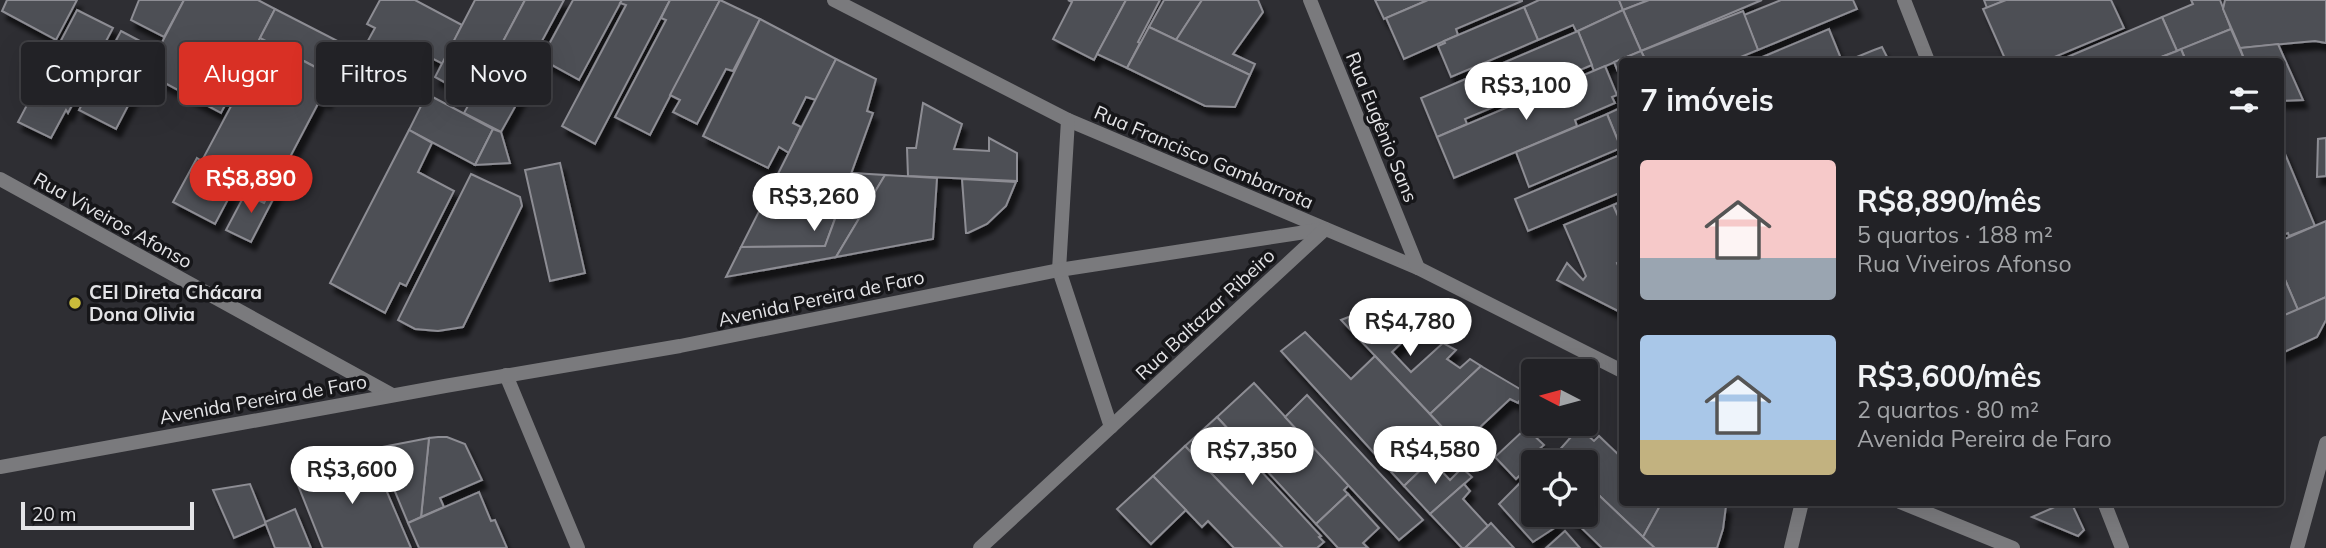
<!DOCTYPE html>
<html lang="pt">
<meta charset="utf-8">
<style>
:root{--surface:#222226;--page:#2e2f32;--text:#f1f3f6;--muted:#a2a4a7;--line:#3f3f43;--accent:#d93025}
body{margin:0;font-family:Mulish,sans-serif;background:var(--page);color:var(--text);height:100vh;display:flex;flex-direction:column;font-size:26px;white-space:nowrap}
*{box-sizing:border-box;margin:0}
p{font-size:23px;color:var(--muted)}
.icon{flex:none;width:38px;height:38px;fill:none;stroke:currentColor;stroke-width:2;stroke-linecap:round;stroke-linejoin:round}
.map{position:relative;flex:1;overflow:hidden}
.sheet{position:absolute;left:1619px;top:58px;width:665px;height:448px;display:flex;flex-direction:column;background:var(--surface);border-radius:7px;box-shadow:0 7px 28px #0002,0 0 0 2px var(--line)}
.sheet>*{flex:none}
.top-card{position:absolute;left:21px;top:42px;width:665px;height:63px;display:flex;gap:14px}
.needle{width:46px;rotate:276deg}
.tools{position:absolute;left:1521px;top:359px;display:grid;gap:14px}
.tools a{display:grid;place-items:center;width:77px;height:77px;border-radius:7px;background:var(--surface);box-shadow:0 7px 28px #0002,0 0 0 2px var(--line);font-size:35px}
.scale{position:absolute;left:21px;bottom:18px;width:173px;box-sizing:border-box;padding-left:7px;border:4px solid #e4e4e7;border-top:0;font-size:19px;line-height:24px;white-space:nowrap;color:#e4e4e7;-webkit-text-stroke:5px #161619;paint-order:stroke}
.price{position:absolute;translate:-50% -60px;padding:0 16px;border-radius:24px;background:#fff;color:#222;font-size:23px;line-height:46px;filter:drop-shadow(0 2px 4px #0008)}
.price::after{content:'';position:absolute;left:50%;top:42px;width:21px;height:16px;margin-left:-10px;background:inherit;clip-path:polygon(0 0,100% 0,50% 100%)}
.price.active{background:var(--accent);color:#fff}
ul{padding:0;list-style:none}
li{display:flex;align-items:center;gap:21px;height:175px;padding:0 21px}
li span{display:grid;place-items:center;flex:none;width:196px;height:140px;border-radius:7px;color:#555}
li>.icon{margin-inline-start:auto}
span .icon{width:84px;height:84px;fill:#fffc;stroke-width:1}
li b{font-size:30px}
h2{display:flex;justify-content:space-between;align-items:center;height:84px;padding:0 21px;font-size:30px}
.tag{padding:0 24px;border-radius:7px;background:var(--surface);box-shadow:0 7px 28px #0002,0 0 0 2px var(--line);font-size:24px;line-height:63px}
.tag.active{background:var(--accent);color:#fff}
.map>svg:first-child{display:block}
.building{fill:#4e4f54;stroke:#8d8d94;stroke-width:2;filter:url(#shadow)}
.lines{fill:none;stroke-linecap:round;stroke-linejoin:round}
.minor{stroke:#7a7a7d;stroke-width:14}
.tertiary{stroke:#7a7a7d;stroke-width:14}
.poi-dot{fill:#c9bb3b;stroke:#161619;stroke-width:2.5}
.labels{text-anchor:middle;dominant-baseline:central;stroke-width:7;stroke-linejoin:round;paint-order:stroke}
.street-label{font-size:19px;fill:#e4e4e7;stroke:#161619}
.poi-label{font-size:19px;font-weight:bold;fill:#e4e4e7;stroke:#161619;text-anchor:start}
</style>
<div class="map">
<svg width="2326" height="548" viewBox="0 0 2326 548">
<defs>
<filter id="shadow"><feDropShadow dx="4.5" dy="8" stdDeviation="2" flood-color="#0009"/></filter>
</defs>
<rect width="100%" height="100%" fill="#2e2e33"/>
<g class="building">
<path d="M7,0H77L56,40L2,11Z"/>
<path d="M139,0H184L164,37L131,20Z"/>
<path d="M184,0H258L275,9L221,113L146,73Z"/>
<path d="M380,0H415L462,25L443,64L410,47L400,64L365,46L375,28L367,24Z"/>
<path d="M475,0H525L473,98L435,77Z"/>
<path d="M525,0H564L528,67L498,51Z"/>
<path d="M573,0H622L579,80L541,59Z"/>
<path d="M622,0H670L595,144L562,126L626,5L620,3Z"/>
<path d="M670,0H720L650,135L615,117L666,20L661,18Z"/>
<path d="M720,0L760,19L733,71L726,69L697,124L673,112L680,100L670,95Z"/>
<path d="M1068,0H1126L1094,60L1053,39L1072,2Z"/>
<path d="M1126,0H1160L1138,42L1140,43L1127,68L1097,54Z"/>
<path d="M1164,0H1202L1176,40L1149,27Z"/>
<path d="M1202,0H1258L1263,12L1233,54L1255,64L1250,75L1176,40Z"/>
<path d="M1375,0H1428L1384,19Z"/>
<path d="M1428,0H1522V1L1456,29L1458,35L1404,59L1386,18Z"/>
<path d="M1539,0H1619L1623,10L1578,31H1576L1573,25L1538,40L1524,7Z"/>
<path d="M1619,0H1649L1623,10Z"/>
<path d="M1649,0H1762L1641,51L1623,10Z"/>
<path d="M1781,0H1853L1857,9L1758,50L1744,15Z"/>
<path d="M1984,0H2006L1987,8Z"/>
<path d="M2006,0H2111L2124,28L2045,61H2006L1983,9Z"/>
<path d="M2191,0H2220L2231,29L2177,51L2162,17L2193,4Z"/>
<path d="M2225,0H2326V43L2315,41L2240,48L2223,9Z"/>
<path d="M1524,7L1538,40L1451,77L1438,46L1445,43L1444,41Z"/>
<path d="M275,9L353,49L338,79L260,38Z"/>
<path d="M77,10L113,28L68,113L66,110L51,138L18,122Z"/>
<path d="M1623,10L1641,51L1594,71L1578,31Z"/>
<path d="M1743,11L1758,50L1731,61H1646L1641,51Z"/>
<path d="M2162,17L2177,51L2151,61H2058Z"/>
<path d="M760,19L836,59L816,100L806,97L793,123L801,127L789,153L779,147L768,168L703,136Z"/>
<path d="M1149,27L1250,75L1235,107L1205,106L1127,68Z"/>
<path d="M1829,29L1842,61H1753Z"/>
<path d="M2231,29L2245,61H2186L2181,49Z"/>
<path d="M121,31L157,50L116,129L79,110Z"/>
<path d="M1578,31L1592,65L1540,87L1542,93L1520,102L1517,97L1465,119L1467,124L1437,137L1421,98Z"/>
<path d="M2278,44L2303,100L2280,101V61H2245L2240,48Z"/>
<path d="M1882,47L1889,61H1847L1874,50Z"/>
<path d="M2181,49L2186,61H2151L2177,51Z"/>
<path d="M498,51L519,63L513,73L529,82L501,132L464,113Z"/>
<path d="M1641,51L1646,61H1622V82L1614,62Z"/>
<path d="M298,58L338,79L326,101L321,98L290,157L294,159L282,182L277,180L264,203L198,168L253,65L286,83Z"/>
<path d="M836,59L876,79L867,111L873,113L825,246L741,247Z"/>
<path d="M1605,66L1617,95L1612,97L1615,103L1575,120L1577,126L1454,178L1437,137Z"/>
<path d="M427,94L493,129L475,165L409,130Z"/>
<path d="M923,103L962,124L954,149L989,151V138L1017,153V181L908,176L907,148H916Z"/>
<path d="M1622,107V148H1621L1607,114Z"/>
<path d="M1607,114L1621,148L1529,187L1516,152Z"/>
<path d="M493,129L501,132L510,163L475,165Z"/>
<path d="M409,130L432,143L418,172L454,191L406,286L400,283L385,313L330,283Z"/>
<path d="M2326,138V176L2317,177L2318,139Z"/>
<path d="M2283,149L2315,226L2289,236L2288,233L2280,236V150Z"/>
<path d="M1622,154V192L1528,231L1515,199Z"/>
<path d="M197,158L202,161L198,168L234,188L215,224L173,202Z"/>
<path d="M560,163L585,273L550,281L525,170Z"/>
<path d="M852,173L885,175L836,257L726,277L741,247L825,246Z"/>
<path d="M471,174L520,197L522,206L463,327L438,331L415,329L398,320Z"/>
<path d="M885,175L937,178L933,239L836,257Z"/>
<path d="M962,179L1016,182L1006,206L987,224L968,233H966Z"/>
<path d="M277,180L282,182L251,242L226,230L245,194L264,203Z"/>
<path d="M1622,201V225L1613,205Z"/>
<path d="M1613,205L1622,225V261L1617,263L1622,275V313L1557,280L1567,263L1583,280L1586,276L1564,225Z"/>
<path d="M2326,221V297L2298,310L2280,268V241Z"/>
<path d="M2280,268L2298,310L2280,317Z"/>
<path d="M2326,297V320L2317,337L2280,354V317Z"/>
<path d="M1369,309L1392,313L1418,327L1392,352L1411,372L1443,343L1456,350L1447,359L1460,368L1470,359L1481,366L1430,414L1341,320Z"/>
<path d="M1305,332L1351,379L1375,356L1461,447L1439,468L1431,460L1404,486L1281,351Z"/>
<path d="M1481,366L1525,392L1518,403L1510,399L1460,446L1430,414Z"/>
<path d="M1254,383L1302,435L1297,440L1305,450L1311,445L1349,485L1344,490L1348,494L1316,524L1217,417Z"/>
<path d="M1307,395L1423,520L1399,540L1285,417Z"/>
<path d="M1217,417L1239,441L1236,444L1321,536L1319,537L1324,542L1317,548H1283L1185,446Z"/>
<path d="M1526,428L1544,445L1537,451L1541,455L1516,479L1495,457Z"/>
<path d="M1579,428L1594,441L1599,436L1622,458V502H1662L1643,537L1586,483V462H1563L1555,455Z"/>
<path d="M438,437H447L465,444L482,480L440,498L444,507L421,517L429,438Z"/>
<path d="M429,438L421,517L408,523L377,448Z"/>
<path d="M1185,446L1283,548H1234L1208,521L1202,527L1153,476Z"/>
<path d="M369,450L411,548H323L296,480Z"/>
<path d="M1431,460L1450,480L1462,468L1472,477L1430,514L1404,486Z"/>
<path d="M1153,476L1186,510L1151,544L1117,509Z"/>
<path d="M1520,483L1533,497V514H1550L1559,525L1533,542L1499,504Z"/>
<path d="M1586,483L1643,537L1655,548H1602L1567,514H1586Z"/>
<path d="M250,484L266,524L234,538L213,490Z"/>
<path d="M1464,484L1470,491L1463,499L1488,526L1465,548H1462L1430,514Z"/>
<path d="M479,492L491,521L495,520L507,548H419L408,523Z"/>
<path d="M1348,494L1379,528L1363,543L1368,548H1338L1316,524Z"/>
<path d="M1662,502H1719L1726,506L1723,529L1717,548H1655L1643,537Z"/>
<path d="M2066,502H2071L2084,530L2078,536L2032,517Z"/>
<path d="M295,509L311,548H275L265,522Z"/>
<path d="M1491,523L1514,548H1465L1488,526Z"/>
<path d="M1565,531L1580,548H1546Z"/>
</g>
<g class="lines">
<g class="minor">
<path d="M834,0L1068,120L1418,268L1622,371"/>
<path d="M1310,0L1418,268"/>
<path d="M1904,0L1928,61"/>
<path d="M1068,120L1059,270L1111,427"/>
<path d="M0,179L392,395"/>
<path d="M506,375L578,548"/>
<path d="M0,467L445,386L680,346L1059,270L1325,229"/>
<path d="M1900,502L2013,548"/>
<path d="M2104,502L2122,548"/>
<path d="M980,548L1324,230"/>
<path d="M1791,548L1802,502"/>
</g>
<path class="tertiary" d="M2297,548L2326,443"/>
</g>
<circle class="poi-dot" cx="75" cy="303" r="7"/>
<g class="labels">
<g class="street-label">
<text transform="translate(1382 127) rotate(68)">Rua Eugênio Sans</text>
<text transform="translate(1204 157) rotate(23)">Rua Francisco Gambarrota</text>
<text transform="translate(113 220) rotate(29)">Rua Viveiros Afonso</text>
<text transform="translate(821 298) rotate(-12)">Avenida Pereira de Faro</text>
<text transform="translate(1205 314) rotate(-43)">Rua Baltazar Ribeiro</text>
<text transform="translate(263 399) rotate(-10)">Avenida Pereira de Faro</text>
</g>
<g class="poi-label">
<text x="89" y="292">CEI Direta Chácara<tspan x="89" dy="22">Dona Olivia</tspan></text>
</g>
</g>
</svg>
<div class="tools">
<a><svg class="needle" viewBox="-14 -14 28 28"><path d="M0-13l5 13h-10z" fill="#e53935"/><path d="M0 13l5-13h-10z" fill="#a2a4a7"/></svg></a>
<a><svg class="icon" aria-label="locate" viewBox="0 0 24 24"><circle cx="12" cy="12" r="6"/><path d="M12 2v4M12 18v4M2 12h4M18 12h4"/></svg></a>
</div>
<div class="scale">20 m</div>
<b class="price" style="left:1526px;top:122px">R$3,100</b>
<b class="price active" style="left:251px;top:215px">R$8,890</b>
<b class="price" style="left:814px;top:233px">R$3,260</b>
<b class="price" style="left:1410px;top:358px">R$4,780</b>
<b class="price" style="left:1435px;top:486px">R$4,580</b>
<b class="price" style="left:1252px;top:487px">R$7,350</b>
<b class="price" style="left:352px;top:506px">R$3,600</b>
<div class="top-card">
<a class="tag">Comprar</a>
<a class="tag active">Alugar</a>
<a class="tag">Filtros</a>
<a class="tag">Novo</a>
</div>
<section class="sheet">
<h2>7 imóveis<svg class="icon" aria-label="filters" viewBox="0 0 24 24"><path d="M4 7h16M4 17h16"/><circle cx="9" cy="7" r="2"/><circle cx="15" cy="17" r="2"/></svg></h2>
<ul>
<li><span style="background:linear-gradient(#f6c9c9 70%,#9aa5b1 0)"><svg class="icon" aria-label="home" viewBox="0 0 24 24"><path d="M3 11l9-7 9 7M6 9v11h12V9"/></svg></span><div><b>R$8,890/mês</b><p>5 quartos · 188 m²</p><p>Rua Viveiros Afonso</p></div></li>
<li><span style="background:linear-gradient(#a9c7e8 75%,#c2b280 0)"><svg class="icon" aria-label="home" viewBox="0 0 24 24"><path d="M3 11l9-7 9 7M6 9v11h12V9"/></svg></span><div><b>R$3,600/mês</b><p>2 quartos · 80 m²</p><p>Avenida Pereira de Faro</p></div></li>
</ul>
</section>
</div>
